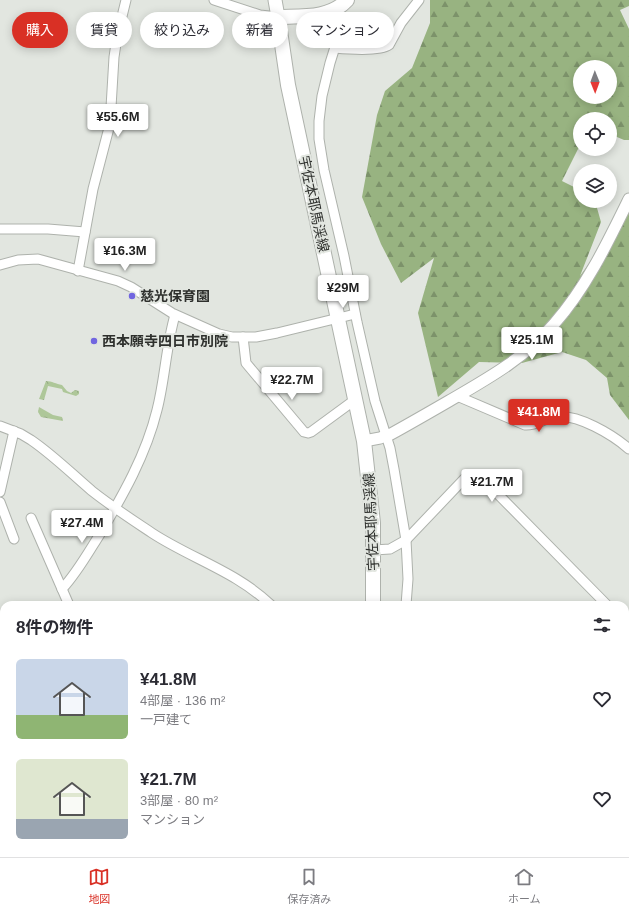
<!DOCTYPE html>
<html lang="ja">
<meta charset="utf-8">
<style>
:root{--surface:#fff;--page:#f7f7f7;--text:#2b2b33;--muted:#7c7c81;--line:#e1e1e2;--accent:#d93025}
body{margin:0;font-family:Arial,"Noto Sans JP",sans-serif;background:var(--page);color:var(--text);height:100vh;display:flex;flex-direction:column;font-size:15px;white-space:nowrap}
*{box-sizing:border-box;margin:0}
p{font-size:13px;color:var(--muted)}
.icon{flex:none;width:22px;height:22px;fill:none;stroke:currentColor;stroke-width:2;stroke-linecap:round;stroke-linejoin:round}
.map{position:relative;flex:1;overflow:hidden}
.drawer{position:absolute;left:0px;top:601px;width:629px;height:256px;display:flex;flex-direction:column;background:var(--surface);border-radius:12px 12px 0 0;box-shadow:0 2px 10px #0003}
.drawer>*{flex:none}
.guide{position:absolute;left:12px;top:12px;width:400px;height:36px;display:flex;gap:8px}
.needle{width:26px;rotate:179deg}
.buttons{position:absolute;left:573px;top:60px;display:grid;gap:8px}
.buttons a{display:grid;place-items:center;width:44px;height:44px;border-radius:50%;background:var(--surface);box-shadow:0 2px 10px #0003;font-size:20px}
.price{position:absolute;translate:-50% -34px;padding:0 9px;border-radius:4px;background:#fff;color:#222;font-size:13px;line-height:26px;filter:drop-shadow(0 1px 2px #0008)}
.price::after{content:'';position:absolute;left:50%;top:24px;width:12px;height:9px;margin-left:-6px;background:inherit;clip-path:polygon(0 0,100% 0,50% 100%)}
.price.selected{background:var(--accent);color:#fff}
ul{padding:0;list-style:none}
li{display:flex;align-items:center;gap:12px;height:100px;padding:0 16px}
li span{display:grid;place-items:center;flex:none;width:112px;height:80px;border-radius:6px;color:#555}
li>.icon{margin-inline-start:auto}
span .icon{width:48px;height:48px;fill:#fffc;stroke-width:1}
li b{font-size:17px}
h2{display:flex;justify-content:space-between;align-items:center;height:48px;padding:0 16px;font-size:17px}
.tag{padding:0 14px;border-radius:18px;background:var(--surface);box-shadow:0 2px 10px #0003;font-size:14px;line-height:36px}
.tag.selected{background:var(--accent);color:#fff}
.dock{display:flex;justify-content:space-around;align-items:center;height:56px;border-top:1px solid var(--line);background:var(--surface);font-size:11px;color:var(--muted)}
.dock a{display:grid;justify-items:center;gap:2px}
.dock .selected{color:var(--accent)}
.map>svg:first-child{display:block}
.forest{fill:url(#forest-firs);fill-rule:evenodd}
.park{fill:url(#park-crowns)}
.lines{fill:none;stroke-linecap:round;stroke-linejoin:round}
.minor-casing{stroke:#aeb2ac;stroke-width:11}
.tertiary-casing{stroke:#aeb2ac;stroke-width:13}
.secondary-casing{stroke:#aeb2ac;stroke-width:15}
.primary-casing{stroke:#aeb2ac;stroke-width:16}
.minor{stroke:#fff;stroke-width:9}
.tertiary{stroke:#fff;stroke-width:11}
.secondary{stroke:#fff;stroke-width:13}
.primary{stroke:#fff;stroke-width:14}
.poi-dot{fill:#7166e0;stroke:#e2e6e0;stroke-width:1.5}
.labels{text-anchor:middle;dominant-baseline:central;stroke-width:4;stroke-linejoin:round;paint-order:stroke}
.street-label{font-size:14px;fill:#2e302d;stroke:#e2e6e0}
.poi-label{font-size:14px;font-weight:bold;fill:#2e302d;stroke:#e2e6e0;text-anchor:start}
</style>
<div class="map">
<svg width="629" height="857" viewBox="0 0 629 857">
<defs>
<pattern id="forest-firs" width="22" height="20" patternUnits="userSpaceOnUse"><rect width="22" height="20" fill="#98b381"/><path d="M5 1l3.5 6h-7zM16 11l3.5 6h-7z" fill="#7c926a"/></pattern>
<pattern id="park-crowns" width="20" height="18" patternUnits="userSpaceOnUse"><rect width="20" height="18" fill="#aec799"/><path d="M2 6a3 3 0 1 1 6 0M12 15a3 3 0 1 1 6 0" fill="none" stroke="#96ab84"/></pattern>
</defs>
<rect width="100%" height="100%" fill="#e2e6e0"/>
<path class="forest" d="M430,0H629V6L620,10L629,29V140H624L610,134V119H580V145L562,181L580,190V201H595L601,222L580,276L629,208V420L610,395L607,378L586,360L562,352L522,363L479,362L438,397L418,313L434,258L401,283L381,244L362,197L377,115L385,91L412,68L430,23ZM580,67H610V97H580Z"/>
<g class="park">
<path d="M46,381C52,381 56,384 62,385L67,391L71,393L75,390L79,391V394L76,396L63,392L62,389L48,386L44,400L39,399Z"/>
<path d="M39,407L53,415L62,417L63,421L41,417L38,412Z"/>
</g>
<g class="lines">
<g class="minor-casing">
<g id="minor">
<path d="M214,0L260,15L278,17"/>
<path d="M331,11L339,26L340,31L330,63L322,96L319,121V139L324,170L344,256L357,322L375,401L390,448L394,469L406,540L408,579L406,605"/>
<path d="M335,48C346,49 380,52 389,45L401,23L419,0"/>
<path d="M0,229H48L85,232"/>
<path d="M0,265L18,260L38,259L118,281L131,287L172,313L219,334L232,337H256L277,333L355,314"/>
<path d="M78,271L93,189L110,124L114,57L117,37L126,0"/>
<path d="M243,337L246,363L304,432L308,433L311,432L356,399"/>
<path d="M457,396L525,425C536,426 545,418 555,417C577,413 613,435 629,449"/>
<path d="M0,426L21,434L31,440C53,455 72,474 92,491C111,506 131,519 152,533C190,558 237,572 271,605"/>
<path d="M0,492L14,431"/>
<path d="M0,502L14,539"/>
<path d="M31,518L69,605"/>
<path d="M374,550L390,549L406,540L464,479C471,475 474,474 481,477L607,605"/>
<path d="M62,589C77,573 88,553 100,534C123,495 146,455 157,410C165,379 166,346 175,315"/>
<path d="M625,623L629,627"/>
<path d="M625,782L629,783"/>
<path d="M625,848L629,847"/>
<path d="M146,853V857"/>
<path d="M533,853L538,857"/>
<path d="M606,857L615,853"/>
</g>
</g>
<g class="tertiary-casing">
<g id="tertiary">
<path d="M364,441L380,438L391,434C411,423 430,412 449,401C487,379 525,358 554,324C586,288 608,242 629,199"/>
<path d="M229,857V853"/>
</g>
</g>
<g class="secondary-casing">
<path id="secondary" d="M275,0L278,17"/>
</g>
<g class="primary-casing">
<g id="primary">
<path d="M347,0C330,19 301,16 278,17L288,85L364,441L373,523V605"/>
<path d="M383,853V857"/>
</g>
</g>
<use href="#minor" class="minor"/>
<use href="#tertiary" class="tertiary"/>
<use href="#secondary" class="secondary"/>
<use href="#primary" class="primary"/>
</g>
<g class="poi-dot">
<circle cx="132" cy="296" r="4"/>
<circle cx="94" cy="341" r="4"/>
</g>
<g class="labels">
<g class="street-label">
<text transform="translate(314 204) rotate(78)">宇佐本耶馬渓線</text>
<text transform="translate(371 522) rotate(-93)">宇佐本耶馬渓線</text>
</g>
<g class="poi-label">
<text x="140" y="296">慈光保育園</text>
<text x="102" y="341">西本願寺四日市別院</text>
</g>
</g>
</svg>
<div class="buttons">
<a><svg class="needle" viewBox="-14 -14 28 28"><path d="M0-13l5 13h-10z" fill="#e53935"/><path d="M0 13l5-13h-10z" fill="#7c7c81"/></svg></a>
<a><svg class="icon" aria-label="locate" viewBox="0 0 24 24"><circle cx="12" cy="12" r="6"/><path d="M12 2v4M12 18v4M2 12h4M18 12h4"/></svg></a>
<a><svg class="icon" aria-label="layers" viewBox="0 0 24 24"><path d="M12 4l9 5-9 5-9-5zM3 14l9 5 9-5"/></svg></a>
</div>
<b class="price" style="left:118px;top:138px">¥55.6M</b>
<b class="price" style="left:125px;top:272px">¥16.3M</b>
<b class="price" style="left:343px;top:309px">¥29M</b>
<b class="price" style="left:532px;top:361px">¥25.1M</b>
<b class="price" style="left:292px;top:401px">¥22.7M</b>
<b class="price selected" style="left:539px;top:433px">¥41.8M</b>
<b class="price" style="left:492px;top:503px">¥21.7M</b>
<b class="price" style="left:82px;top:544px">¥27.4M</b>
<div class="guide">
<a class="tag selected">購入</a>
<a class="tag">賃貸</a>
<a class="tag">絞り込み</a>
<a class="tag">新着</a>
<a class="tag">マンション</a>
</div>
<section class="drawer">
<h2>8件の物件<svg class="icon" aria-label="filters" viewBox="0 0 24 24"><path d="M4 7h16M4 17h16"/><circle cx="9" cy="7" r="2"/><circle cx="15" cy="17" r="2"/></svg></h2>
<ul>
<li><span style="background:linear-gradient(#c9d6e8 70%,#8fb573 0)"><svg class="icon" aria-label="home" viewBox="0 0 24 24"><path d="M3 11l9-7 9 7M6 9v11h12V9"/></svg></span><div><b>¥41.8M</b><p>4部屋 · 136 m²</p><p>一戸建て</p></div><svg class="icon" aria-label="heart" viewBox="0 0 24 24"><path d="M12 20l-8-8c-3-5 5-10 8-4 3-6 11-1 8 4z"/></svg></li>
<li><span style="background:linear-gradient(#dfe7d0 75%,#9aa5b1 0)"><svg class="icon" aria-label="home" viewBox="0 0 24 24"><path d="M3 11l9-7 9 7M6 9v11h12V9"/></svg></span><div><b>¥21.7M</b><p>3部屋 · 80 m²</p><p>マンション</p></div><svg class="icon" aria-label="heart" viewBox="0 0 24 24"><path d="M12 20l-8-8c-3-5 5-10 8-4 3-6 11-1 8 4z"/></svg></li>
</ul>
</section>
</div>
<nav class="dock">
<a class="selected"><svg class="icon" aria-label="map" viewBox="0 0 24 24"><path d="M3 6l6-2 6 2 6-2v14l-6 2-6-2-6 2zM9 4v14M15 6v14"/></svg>地図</a>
<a><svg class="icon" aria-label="saved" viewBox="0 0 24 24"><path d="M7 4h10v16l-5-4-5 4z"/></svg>保存済み</a>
<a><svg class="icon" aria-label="home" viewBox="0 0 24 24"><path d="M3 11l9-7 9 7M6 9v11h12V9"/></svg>ホーム</a>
</nav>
